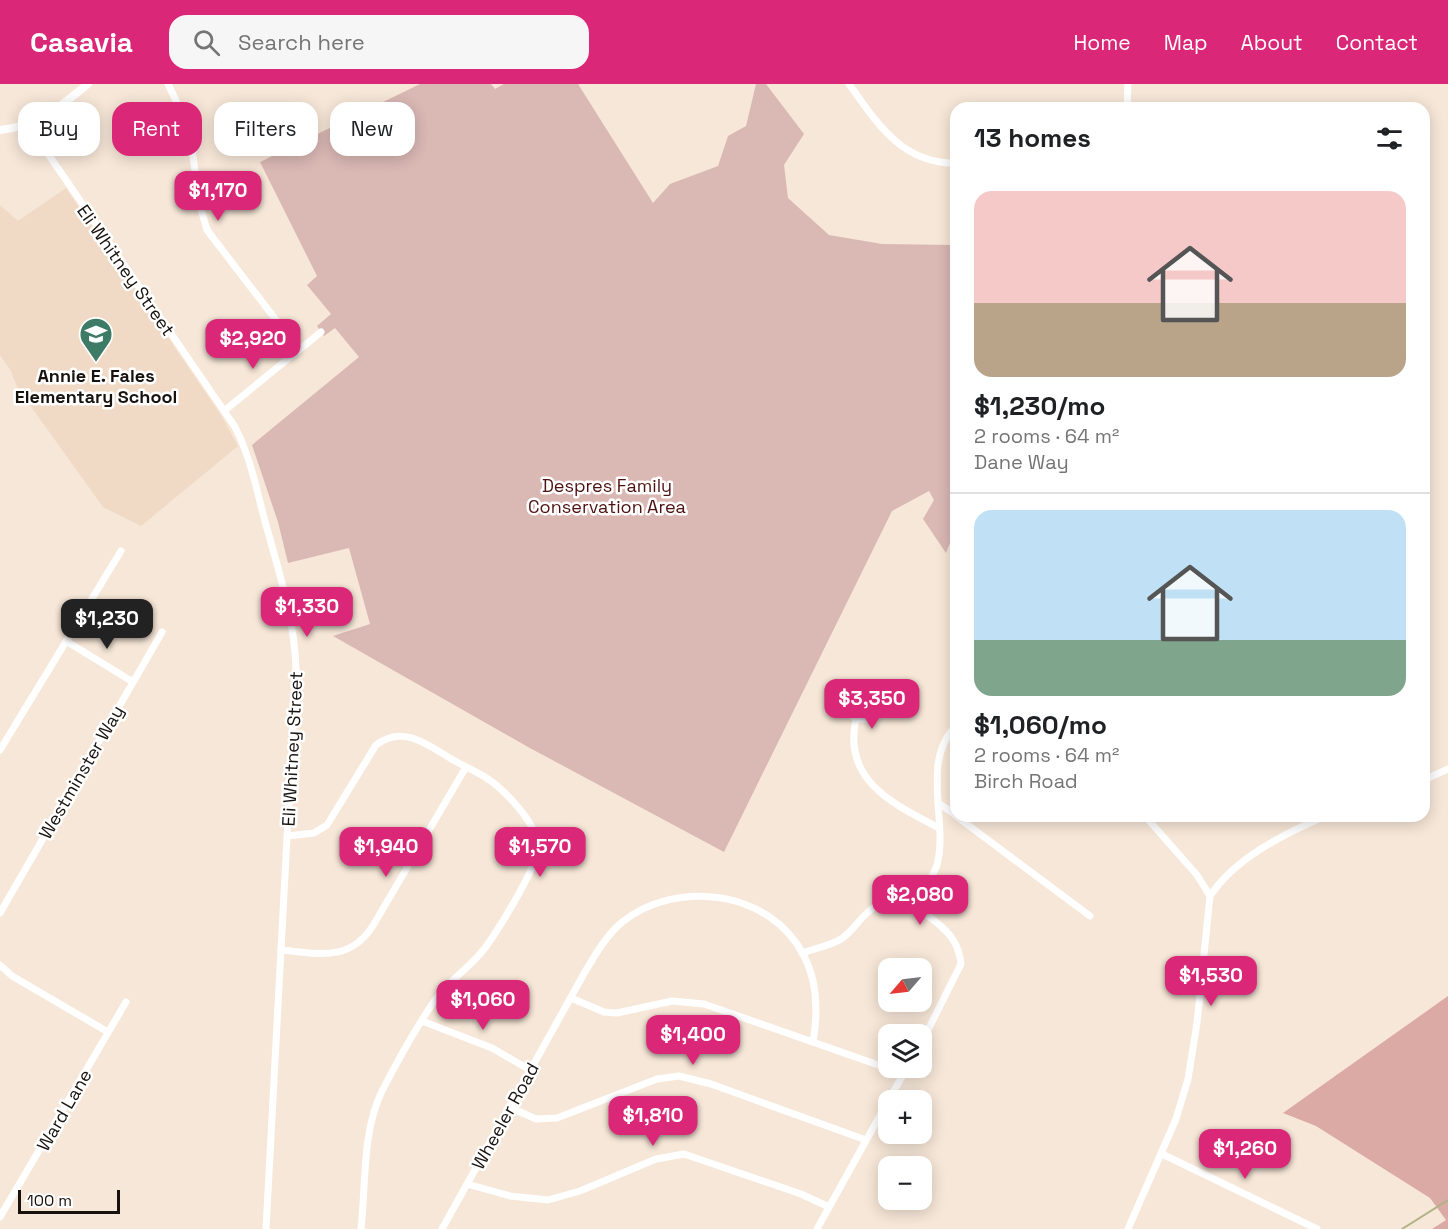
<!DOCTYPE html>
<meta charset="utf-8">
<style>
:root{--surface:#fff;--page:#f6f6f6;--text:#202124;--muted:#757577;--line:#e0e0e0;--accent:#db2777}
body{margin:0;font-family:"Space Grotesk",sans-serif;background:var(--page);color:var(--text);height:100vh;display:flex;flex-direction:column;font-size:22px;white-space:nowrap}
*{box-sizing:border-box;margin:0}
p{font-size:20px;color:var(--muted)}
.icon{flex:none;width:33px;height:33px;fill:none;stroke:currentColor;stroke-width:2;stroke-linecap:round;stroke-linejoin:round}
.map{position:relative;flex:1;overflow:hidden}
.side{position:absolute;left:950px;top:18px;width:480px;height:720px;display:flex;flex-direction:column;background:var(--surface);border-radius:18px;box-shadow:0 3px 15px #0003}
.side>*{flex:none}
.guide{position:absolute;left:18px;top:18px;width:570px;height:54px;display:flex;gap:12px}
.needle{width:39px;rotate:242deg}
.fabs{position:absolute;left:878px;top:874px;display:grid;gap:12px}
.fabs a{display:grid;place-items:center;width:54px;height:54px;border-radius:12px;background:var(--surface);box-shadow:0 3px 15px #0003;font-size:30px}
.scale{position:absolute;left:18px;bottom:15px;width:102px;box-sizing:border-box;padding-left:6px;border:3px solid #17120d;border-top:0;font-size:16px;line-height:21px;white-space:nowrap;color:#17120d;-webkit-text-stroke:4px #fff;paint-order:stroke}
.price{position:absolute;translate:-50% -51px;padding:0 14px;border-radius:12px;background:var(--accent);color:#fff;font-size:20px;line-height:39px;filter:drop-shadow(0 2px 3px #0008)}
.price::after{content:'';position:absolute;left:50%;top:36px;width:18px;height:14px;margin-left:-9px;background:inherit;clip-path:polygon(0 0,100% 0,50% 100%)}
.price.selected{background:#222;color:#fff}
ul{padding:0;list-style:none}
li{display:grid;align-content:center;gap:12px;height:318px;padding:0 24px}
li+li{border-top:2px solid var(--line)}
li span{display:grid;place-items:center;height:186px;border-radius:18px;color:#555}
li>.icon{margin-inline-start:auto}
span .icon{width:108px;height:108px;fill:#fffc;stroke-width:1}
li b{font-size:26px}
h2{display:flex;justify-content:space-between;align-items:center;height:72px;padding:0 24px;font-size:26px}
.tag{padding:0 21px;border-radius:18px;background:var(--surface);box-shadow:0 3px 15px #0003;font-size:21px;line-height:54px}
.tag.selected{background:var(--accent);color:#fff}
header{display:flex;align-items:center;gap:36px;box-sizing:border-box;height:84px;padding:0 30px;background:var(--accent);color:#fff}
header strong{font-size:28px}
nav{display:flex;gap:33px;margin-inline-start:auto;font-size:21px}
.search{width:420px;height:54px;background:var(--page);display:flex;align-items:center;gap:15px;box-sizing:border-box;padding:0 21px;border-radius:18px;color:var(--muted);font-size:22px}
.map>svg:first-child{display:block}
.built{fill:#f0dac5}
.green{fill:#dab8b4}
.forest{fill:#dcaaa4}
.lines{fill:none;stroke-linecap:round;stroke-linejoin:round}
.stream{stroke:#b1b285;stroke-width:2}
.minor{stroke:#fff;stroke-width:7}
.tertiary{stroke:#fff;stroke-width:8}
.labels{text-anchor:middle;dominant-baseline:central;stroke-width:5;stroke-linejoin:round;paint-order:stroke}
.street-label{font-size:18px;fill:#17120d;stroke:#fff}
.poi-label{font-size:18px;font-weight:bold;fill:#17120d;stroke:#fff}
.park-label{font-size:18px;fill:#4d1110;stroke:#fff}
</style>
<header>
<strong>Casavia</strong>
<div class="search"><svg class="icon" aria-label="search" viewBox="0 0 24 24"><circle cx="10" cy="10" r="6"/><path d="M15 15l6 6"/></svg>Search here</div>
<nav><a>Home</a><a>Map</a><a>About</a><a>Contact</a></nav>
</header>
<div class="map">
<svg width="1448" height="1145" viewBox="0 0 1448 1145">
<rect width="100%" height="100%" fill="#f7e7d8"/>
<path class="built" d="M66,104L221,331L238,362L141,442L103,423L17,303L11,287L0,271V121L18,137Z"/>
<path class="green" d="M420,0H491L495,5L504,0H578L653,119L670,100L718,82L728,52L746,42L756,0H766L804,50L784,81L788,114L829,151L882,160L955,161V446L946,469L923,435L934,416L929,407L892,427L724,768L528,663L333,552L370,540L349,464L288,479L278,438L252,361L359,273L335,244L324,252L317,242L331,230L307,201L317,192L260,78Z"/>
<path class="forest" d="M1448,912V1145H1432L1446,1136L1430,1114L1316,1042L1283,1029Z"/>
<g class="lines">
<path class="stream" d="M1402,1145L1448,1116"/>
<g class="minor">
<path d="M168,0L189,44L200,122L207,146L299,266"/>
<path d="M849,0C877,39 902,80 956,79"/>
<path d="M1127,24L1128,0"/>
<path d="M29,42L235,343C251,374 257,408 266,441C279,488 295,537 296,586L266,1145"/>
<path d="M224,327L321,248"/>
<path d="M66,557L133,598"/>
<path d="M856,635L848,628V617L856,610H867L873,616L874,627L867,635H856C842,696 893,720 939,744"/>
<path d="M0,666L121,467"/>
<path d="M1424,696L1448,685"/>
<path d="M938,719L956,731"/>
<path d="M956,732L1090,832"/>
<path d="M1145,732L1197,791L1210,812"/>
<path d="M288,752L314,749L327,741L376,661C403,640 428,661 453,676C464,682 475,687 485,693C504,705 539,741 538,764C538,782 493,856 479,871C465,887 448,898 435,916C415,945 398,976 382,1007C362,1048 366,1100 361,1145"/>
<path d="M912,820C921,807 935,792 938,777C947,734 921,676 956,642"/>
<path d="M0,829L162,548"/>
<path d="M281,866C320,870 351,878 374,840L466,683"/>
<path d="M802,869C815,864 830,862 841,855C852,848 858,837 867,829C891,806 915,822 936,838C951,850 959,861 961,880L921,960"/>
<path d="M0,881L12,892L108,948"/>
<path d="M571,914L604,928L617,929L672,917L704,920L904,990"/>
<path d="M422,937L492,964L530,986"/>
<path d="M888,1017L907,984"/>
<path d="M509,1023L536,1035L557,1034L657,995L679,992L711,1000L866,1056"/>
<path d="M1162,1070L1317,1145"/>
<path d="M467,1100L510,1112L548,1116L580,1107L656,1075L684,1070L801,1110L829,1123"/>
<path d="M0,1133L126,918"/>
<path d="M442,1145L586,886C596,870 606,852 621,839C676,794 771,806 804,872C818,899 818,929 813,958"/>
<path d="M817,1145L888,1017"/>
<path d="M1128,1145L1176,1035L1188,995L1197,939L1210,812C1235,774 1284,750 1325,732"/>
</g>
<path class="tertiary" d="M0,46C39,42 58,24 88,0"/>
</g>
<defs>
<g id="school-pin" transform="scale(1.725)"><path d="M0 17L-7.5 6A9.5 9.5 0 1 1 7.5 6Z" fill="#3d7b67" stroke="#fff"/><path d="M0-5L7-2L0 1L-7-2ZM-4 1L0 2.5L4 1V4Q0 6-4 4Z" fill="#fff"/></g>
</defs>
<g fill-rule="evenodd">
<use href="#school-pin" x="96" y="250"/>
</g>
<g class="labels">
<g class="street-label">
<text transform="translate(126 186) rotate(55)">Eli Whitney Street</text>
<text transform="translate(292 665) rotate(-87)">Eli Whitney Street</text>
<text transform="translate(81 688) rotate(-60)">Westminster Way</text>
<text transform="translate(64 1026) rotate(-60)">Ward Lane</text>
<text transform="translate(505 1032) rotate(-61)">Wheeler Road</text>
</g>
<g class="poi-label">
<text x="96" y="291">Annie E. Fales<tspan x="96" dy="21">Elementary School</tspan></text>
</g>
<g class="park-label">
<text x="607" y="401">Despres Family<tspan x="607" dy="21">Conservation Area</tspan></text>
</g>
</g>
</svg>
<div class="fabs">
<a><svg class="needle" viewBox="-14 -14 28 28"><path d="M0-13l5 13h-10z" fill="#e53935"/><path d="M0 13l5-13h-10z" fill="#757577"/></svg></a>
<a><svg class="icon" aria-label="layers" viewBox="0 0 24 24"><path d="M12 4l9 5-9 5-9-5zM3 14l9 5 9-5"/></svg></a>
<a>+</a>
<a>−</a>
</div>
<div class="scale">100 m</div>
<b class="price" style="left:218px;top:138px">$1,170</b>
<b class="price" style="left:253px;top:286px">$2,920</b>
<b class="price" style="left:307px;top:554px">$1,330</b>
<b class="price selected" style="left:107px;top:566px">$1,230</b>
<b class="price" style="left:872px;top:646px">$3,350</b>
<b class="price" style="left:386px;top:794px">$1,940</b>
<b class="price" style="left:540px;top:794px">$1,570</b>
<b class="price" style="left:920px;top:842px">$2,080</b>
<b class="price" style="left:1211px;top:923px">$1,530</b>
<b class="price" style="left:483px;top:947px">$1,060</b>
<b class="price" style="left:693px;top:982px">$1,400</b>
<b class="price" style="left:653px;top:1063px">$1,810</b>
<b class="price" style="left:1245px;top:1096px">$1,260</b>
<div class="guide">
<a class="tag">Buy</a>
<a class="tag selected">Rent</a>
<a class="tag">Filters</a>
<a class="tag">New</a>
</div>
<section class="side">
<h2>13 homes<svg class="icon" aria-label="filters" viewBox="0 0 24 24"><path d="M4 7h16M4 17h16"/><circle cx="9" cy="7" r="2"/><circle cx="15" cy="17" r="2"/></svg></h2>
<ul>
<li><span style="background:linear-gradient(#f6c9c9 60%,#b9a48a 0)"><svg class="icon" aria-label="home" viewBox="0 0 24 24"><path d="M3 11l9-7 9 7M6 9v11h12V9"/></svg></span><div><b>$1,230/mo</b><p>2 rooms · 64 m²</p><p>Dane Way</p></div></li>
<li><span style="background:linear-gradient(#bfe0f5 70%,#7fa58c 0)"><svg class="icon" aria-label="home" viewBox="0 0 24 24"><path d="M3 11l9-7 9 7M6 9v11h12V9"/></svg></span><div><b>$1,060/mo</b><p>2 rooms · 64 m²</p><p>Birch Road</p></div></li>
</ul>
</section>
</div>
